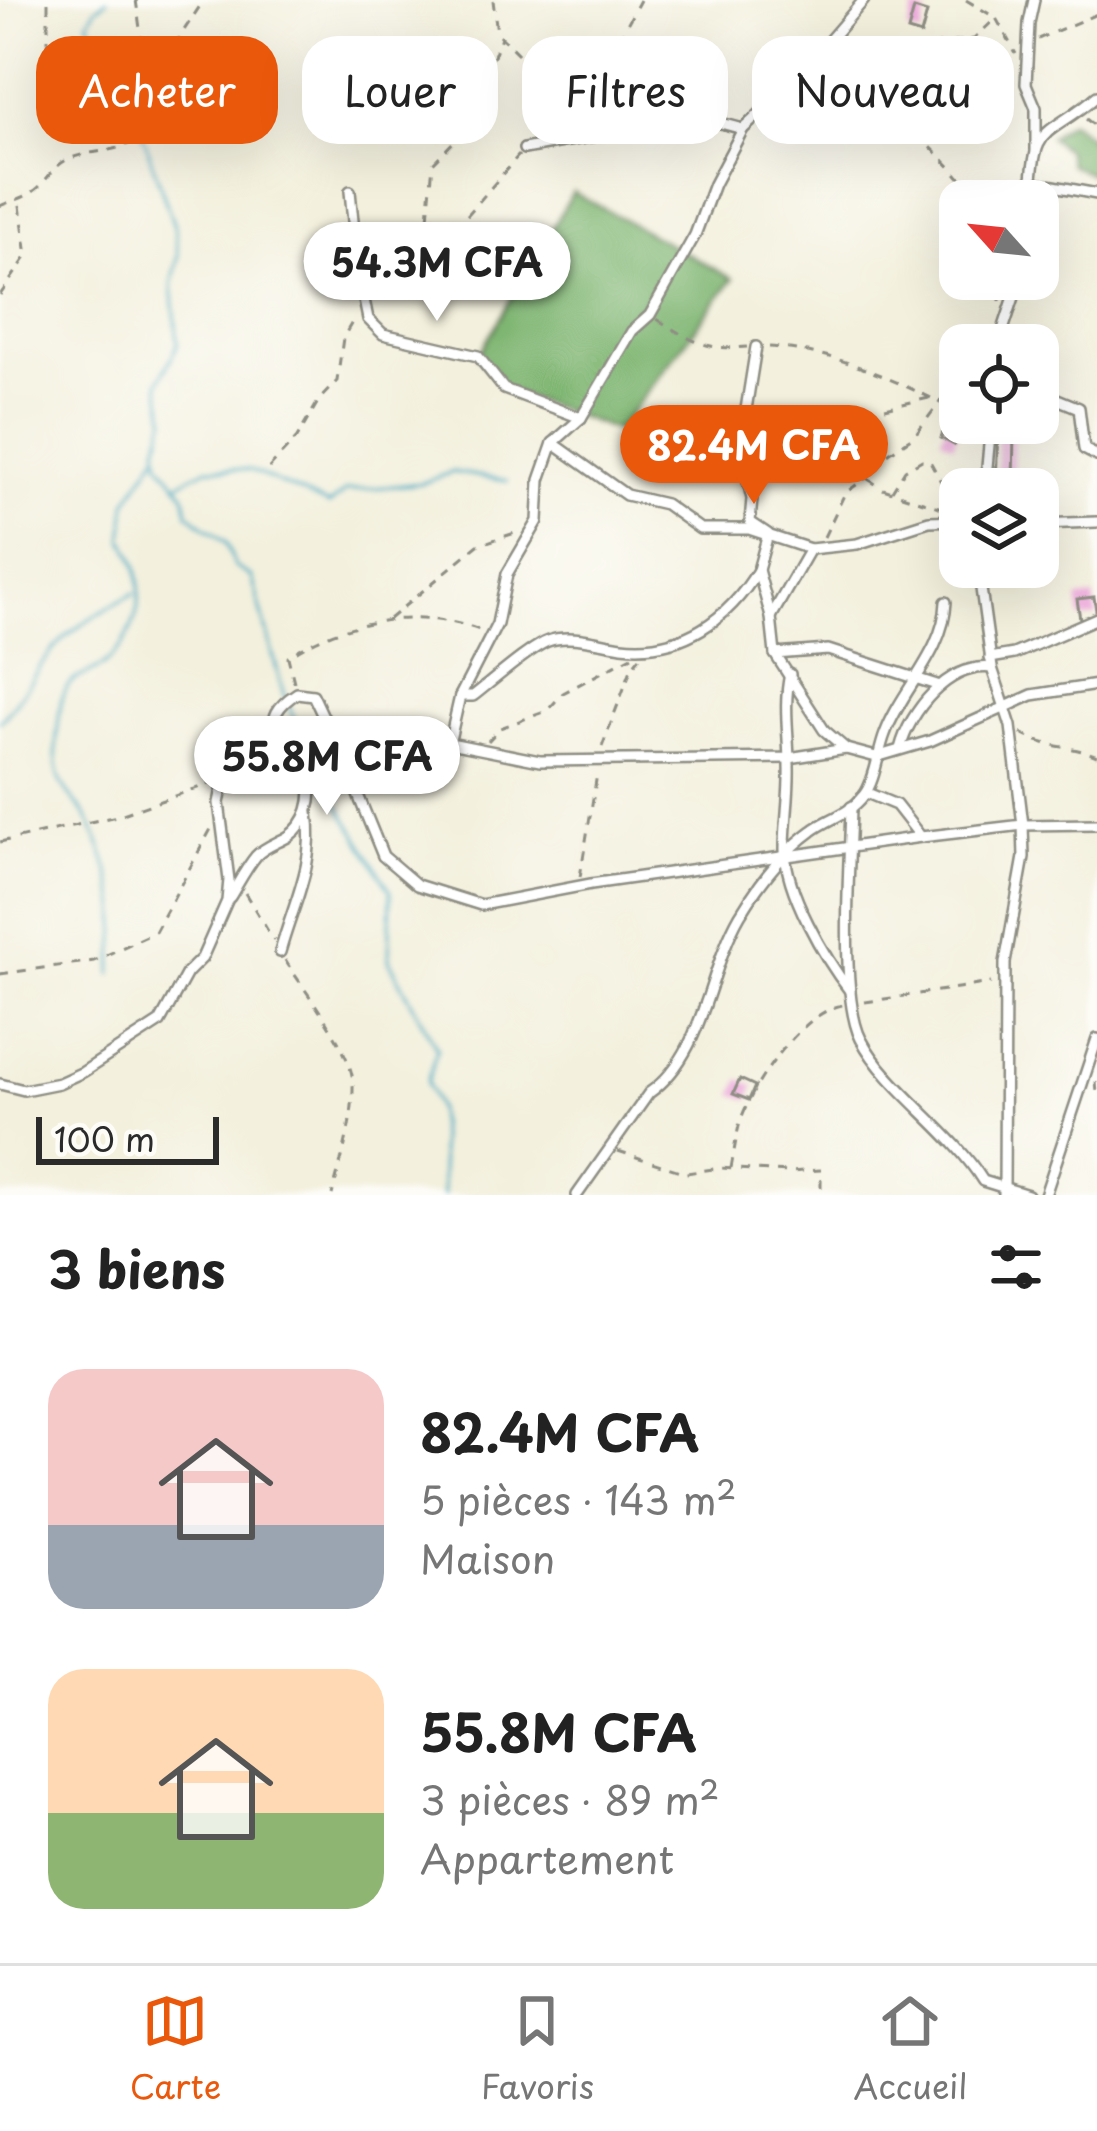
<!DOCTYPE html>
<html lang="fr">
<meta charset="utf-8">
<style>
:root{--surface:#fff;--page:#f2f2f2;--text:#222;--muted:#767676;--line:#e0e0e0;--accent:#ea580c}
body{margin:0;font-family:"Playpen Sans",sans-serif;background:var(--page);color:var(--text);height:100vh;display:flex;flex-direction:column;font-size:45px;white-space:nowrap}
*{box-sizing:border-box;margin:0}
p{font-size:39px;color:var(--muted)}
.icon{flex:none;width:66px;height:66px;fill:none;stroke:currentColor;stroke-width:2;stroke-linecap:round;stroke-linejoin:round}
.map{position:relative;height:1195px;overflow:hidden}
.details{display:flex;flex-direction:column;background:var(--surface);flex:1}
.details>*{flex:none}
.top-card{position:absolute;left:36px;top:36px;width:1026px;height:108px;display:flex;gap:24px}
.needle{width:78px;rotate:297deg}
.tools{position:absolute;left:939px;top:180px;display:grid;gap:24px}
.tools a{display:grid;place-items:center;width:120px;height:120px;border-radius:24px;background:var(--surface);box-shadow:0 12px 48px #0002;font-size:60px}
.scale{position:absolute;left:36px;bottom:30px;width:183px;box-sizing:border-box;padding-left:12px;border:6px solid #2b2b2b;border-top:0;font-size:33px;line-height:42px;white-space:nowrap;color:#2b2b2b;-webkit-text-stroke:9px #fdfcf7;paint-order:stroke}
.price{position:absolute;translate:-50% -102px;padding:0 27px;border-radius:42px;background:#fff;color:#222;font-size:39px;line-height:78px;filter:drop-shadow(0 3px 6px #0008)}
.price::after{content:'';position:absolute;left:50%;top:72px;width:36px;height:27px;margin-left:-18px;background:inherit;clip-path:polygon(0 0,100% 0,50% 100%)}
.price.on{background:var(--accent);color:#fff}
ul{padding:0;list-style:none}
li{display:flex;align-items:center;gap:36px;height:300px;padding:0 48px}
li span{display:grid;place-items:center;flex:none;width:336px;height:240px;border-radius:36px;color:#555}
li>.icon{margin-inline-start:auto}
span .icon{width:144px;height:144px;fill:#fffc;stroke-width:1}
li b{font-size:51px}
h2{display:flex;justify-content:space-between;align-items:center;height:144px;padding:0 48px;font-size:51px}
.chip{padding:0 42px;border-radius:36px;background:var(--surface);box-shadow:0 12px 48px #0002;font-size:42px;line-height:108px}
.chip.on{background:var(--accent);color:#fff}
.tabs{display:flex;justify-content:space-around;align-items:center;height:168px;border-top:3px solid var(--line);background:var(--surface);font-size:33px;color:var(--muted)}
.tabs a{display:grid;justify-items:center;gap:6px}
.tabs .on{color:var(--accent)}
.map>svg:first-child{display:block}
.forest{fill:#7fb672;stroke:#55704e;stroke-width:3}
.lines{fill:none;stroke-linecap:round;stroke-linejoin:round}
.stream{stroke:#44abc4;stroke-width:3}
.building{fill:#eca4da}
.street-casing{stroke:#8f8e84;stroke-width:14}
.path{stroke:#8f8e84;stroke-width:3;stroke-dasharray:9 9;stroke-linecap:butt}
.street{stroke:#fff;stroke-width:9}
</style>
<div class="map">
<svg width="1097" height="1195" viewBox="0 0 1097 1195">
<rect width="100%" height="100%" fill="#fdfcf7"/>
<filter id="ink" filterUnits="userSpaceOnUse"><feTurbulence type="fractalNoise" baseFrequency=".00833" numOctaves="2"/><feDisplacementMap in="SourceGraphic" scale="24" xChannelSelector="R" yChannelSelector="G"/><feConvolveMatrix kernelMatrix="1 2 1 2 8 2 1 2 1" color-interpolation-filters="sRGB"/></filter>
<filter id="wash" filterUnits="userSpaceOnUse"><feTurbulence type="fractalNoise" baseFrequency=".004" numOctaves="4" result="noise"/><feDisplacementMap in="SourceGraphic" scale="48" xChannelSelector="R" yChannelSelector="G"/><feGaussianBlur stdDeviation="2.7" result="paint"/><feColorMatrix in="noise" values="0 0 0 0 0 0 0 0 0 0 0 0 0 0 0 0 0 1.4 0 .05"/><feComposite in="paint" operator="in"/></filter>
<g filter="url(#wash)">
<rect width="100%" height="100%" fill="#f3f0dd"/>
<g class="forest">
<path d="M1070,121L1097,143L1095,176L1069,164L1066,150L1049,137Z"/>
<path d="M573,192L733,279L617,431L504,389L478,356Z"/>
</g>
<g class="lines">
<g class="stream">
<path d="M107,0L96,8L88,22L109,51L124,53L133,74L135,112L175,229L178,257L172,285L178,344L159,382L166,417L158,446L160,463L185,494L188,513L226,543L235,567L252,577L283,692L297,726L333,780V795L391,892L389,960L437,1049L427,1083L437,1107L443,1195"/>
<path d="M177,484L208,468L250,470L329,505L346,491L422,483L453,472L507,481"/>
<path d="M0,721C19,702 29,681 45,660C69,628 101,611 135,593"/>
<path d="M112,974C114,954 119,929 117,909C114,881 102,846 89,821C81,804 65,796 59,776C53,753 58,726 61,702C64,675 89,678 106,663C142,632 151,575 123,539L127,502L158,453"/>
</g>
</g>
<g id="blocks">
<g class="building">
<path d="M914,9L927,13L921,35L908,31Z"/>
<path d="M972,64L988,72L979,85L966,80Z"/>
<path d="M946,422L958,428L954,445L941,438Z"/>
<path d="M998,426H1014L1013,489H996Z"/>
<path d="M1094,597L1097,617L1080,619L1077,599Z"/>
<path d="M740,1079L755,1086L749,1100L733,1094Z"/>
</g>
</g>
</g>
<g filter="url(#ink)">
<use href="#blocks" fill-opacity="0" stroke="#8f8e84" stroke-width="3"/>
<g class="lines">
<g class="street-casing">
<g id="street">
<path d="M1034,0L1029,23L1026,84L1036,108V150"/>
<path d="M524,149L698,117L743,129"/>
<path d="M1032,182L1097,194"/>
<path d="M350,191L358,271L368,319L383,334L478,356L504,389L581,418"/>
<path d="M1031,201C1033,120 1044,141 1097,96"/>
<path d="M998,345L1020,279"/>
<path d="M756,347L740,447L752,499L750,522L768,534L758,570L771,617L775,654L824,730L846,749"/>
<path d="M1038,391L1079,408L1084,449L1097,456"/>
<path d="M553,443L626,495L665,504L700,529H749L810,549L857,544L929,521L960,520"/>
<path d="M985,489L991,423"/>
<path d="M1038,524L1097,522"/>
<path d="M978,567L992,668L1011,726L1023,825L1024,857L1005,963L1004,1195"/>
<path d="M771,617L810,549"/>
<path d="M775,654L828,650L940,686"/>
<path d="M990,658L1014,654L1097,618"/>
<path d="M790,674C783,706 789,733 789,766C790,794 785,821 785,849C785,891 825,959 850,991"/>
<path d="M460,696H473C490,683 531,647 548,641C570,633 599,643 622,646C682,653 729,619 758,570"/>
<path d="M449,744L460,696L497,624L507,574L538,521L540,480L553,443L581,418L632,331L650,315L695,235L714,184L743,129L791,85L864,0"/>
<path d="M338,746L383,856L417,885L481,905L591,884L921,837L1023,825L1097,824"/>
<path d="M900,749C910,711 948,663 992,668"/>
<path d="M867,793L896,805L921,837"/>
<path d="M851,807C850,859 839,997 861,1039C888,1090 950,1128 983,1181L1028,1195"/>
<path d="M230,897C238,884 246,868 256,856C265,846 278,843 289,836C327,808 311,749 273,733"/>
<path d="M280,952C293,904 316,864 308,813"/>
<path d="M0,1084L24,1090L59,1083L83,1072L160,1022L187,973L202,958L227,901L229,880L219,803L222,789L230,775L270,747L274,739C271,716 277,706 297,693L313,695L337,746L396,750L455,744L540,761L789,758L846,749L876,757L930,741L1032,695L1097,685"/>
<path d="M577,1195L649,1093C705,1054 707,972 740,915C758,885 783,852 812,831C829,818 849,815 864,795C875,781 878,752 885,734C902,688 944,653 946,602"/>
<path d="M1045,1195L1097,1039"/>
</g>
</g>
<g class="path">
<path d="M136,0L145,64"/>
<path d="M493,0L497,33L527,63L556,76L573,99"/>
<path d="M966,0L996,18L1016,54"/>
<path d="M1038,39L1097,14"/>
<path d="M48,65V0"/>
<path d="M1086,119L1097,128"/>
<path d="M538,135L612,52L640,0"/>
<path d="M962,180C919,127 876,122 913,48L974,39L996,18"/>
<path d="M990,201L989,190L1024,183"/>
<path d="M0,206C11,201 25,198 34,191C47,182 53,165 69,159C97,147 119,157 147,131L145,67L175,44L204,0"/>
<path d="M425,252L433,163L466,129L470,92L489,69L501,37"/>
<path d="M0,295L27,256L19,198"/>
<path d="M372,297C432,264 474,206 519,155"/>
<path d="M1000,301V279"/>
<path d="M657,319C692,341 705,351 747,347"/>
<path d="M769,347C834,351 881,375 940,402"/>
<path d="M850,416L929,398"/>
<path d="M269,468L297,438L319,400L337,381L343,338L355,317"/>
<path d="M868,479L883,489L948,510"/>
<path d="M892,491L905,470L922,460L930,461L947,493L960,507"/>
<path d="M824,537L845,493L866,478L876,462L914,436L940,402L960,386"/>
<path d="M389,619L478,545L518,532"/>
<path d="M294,682L288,657C339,620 422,607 482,631"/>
<path d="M1021,733C1043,748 1071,745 1097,756"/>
<path d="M488,741L500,728L547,711L563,693L632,656"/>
<path d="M602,747L632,667L640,657"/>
<path d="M0,842L117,816L212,783"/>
<path d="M580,877L597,774"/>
<path d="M245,893L274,941"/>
<path d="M285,960C303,989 352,1050 353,1083C354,1120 341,1160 332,1195"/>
<path d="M0,974L94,961L155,932L211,829"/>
<path d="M865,1002L991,983"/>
<path d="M1096,1082L1097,1093"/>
<path d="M618,1151L686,1173L720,1168L788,1172L821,1170V1195"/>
<path d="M731,1168C734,1153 736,1137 740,1122C752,1084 803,1011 843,1005"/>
</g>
<use href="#street" class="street"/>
</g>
</g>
</svg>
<div class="tools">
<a><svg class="needle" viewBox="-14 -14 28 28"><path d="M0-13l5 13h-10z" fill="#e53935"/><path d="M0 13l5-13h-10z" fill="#767676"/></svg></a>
<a><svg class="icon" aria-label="locate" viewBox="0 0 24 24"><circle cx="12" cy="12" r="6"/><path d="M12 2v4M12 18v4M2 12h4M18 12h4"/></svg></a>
<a><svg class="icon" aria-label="layers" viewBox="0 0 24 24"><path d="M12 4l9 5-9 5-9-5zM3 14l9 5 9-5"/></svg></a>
</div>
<div class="scale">100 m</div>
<b class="price" style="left:437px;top:324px">54.3M CFA</b>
<b class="price on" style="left:754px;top:507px">82.4M CFA</b>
<b class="price" style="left:327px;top:818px">55.8M CFA</b>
<div class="top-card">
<a class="chip on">Acheter</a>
<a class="chip">Louer</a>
<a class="chip">Filtres</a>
<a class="chip">Nouveau</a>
</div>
</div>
<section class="details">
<h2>3 biens<svg class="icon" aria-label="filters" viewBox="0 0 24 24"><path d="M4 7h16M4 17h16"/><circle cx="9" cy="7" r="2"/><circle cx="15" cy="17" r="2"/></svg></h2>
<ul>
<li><span style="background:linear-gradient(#f6c9c9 65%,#9aa5b1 0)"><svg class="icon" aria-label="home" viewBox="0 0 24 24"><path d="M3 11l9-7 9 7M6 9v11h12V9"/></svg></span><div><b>82.4M CFA</b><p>5 pièces · 143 m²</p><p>Maison</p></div></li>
<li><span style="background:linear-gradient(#ffd9b3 60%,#8fb573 0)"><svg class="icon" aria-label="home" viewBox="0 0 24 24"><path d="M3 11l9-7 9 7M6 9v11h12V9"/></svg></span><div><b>55.8M CFA</b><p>3 pièces · 89 m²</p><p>Appartement</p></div></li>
</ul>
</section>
<nav class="tabs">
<a class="on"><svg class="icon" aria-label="map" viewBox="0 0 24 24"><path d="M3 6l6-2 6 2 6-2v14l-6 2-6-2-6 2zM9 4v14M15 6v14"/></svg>Carte</a>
<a><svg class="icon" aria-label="saved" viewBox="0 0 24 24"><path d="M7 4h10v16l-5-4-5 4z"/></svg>Favoris</a>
<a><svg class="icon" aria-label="home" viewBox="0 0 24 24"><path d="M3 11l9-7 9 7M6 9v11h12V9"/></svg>Accueil</a>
</nav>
